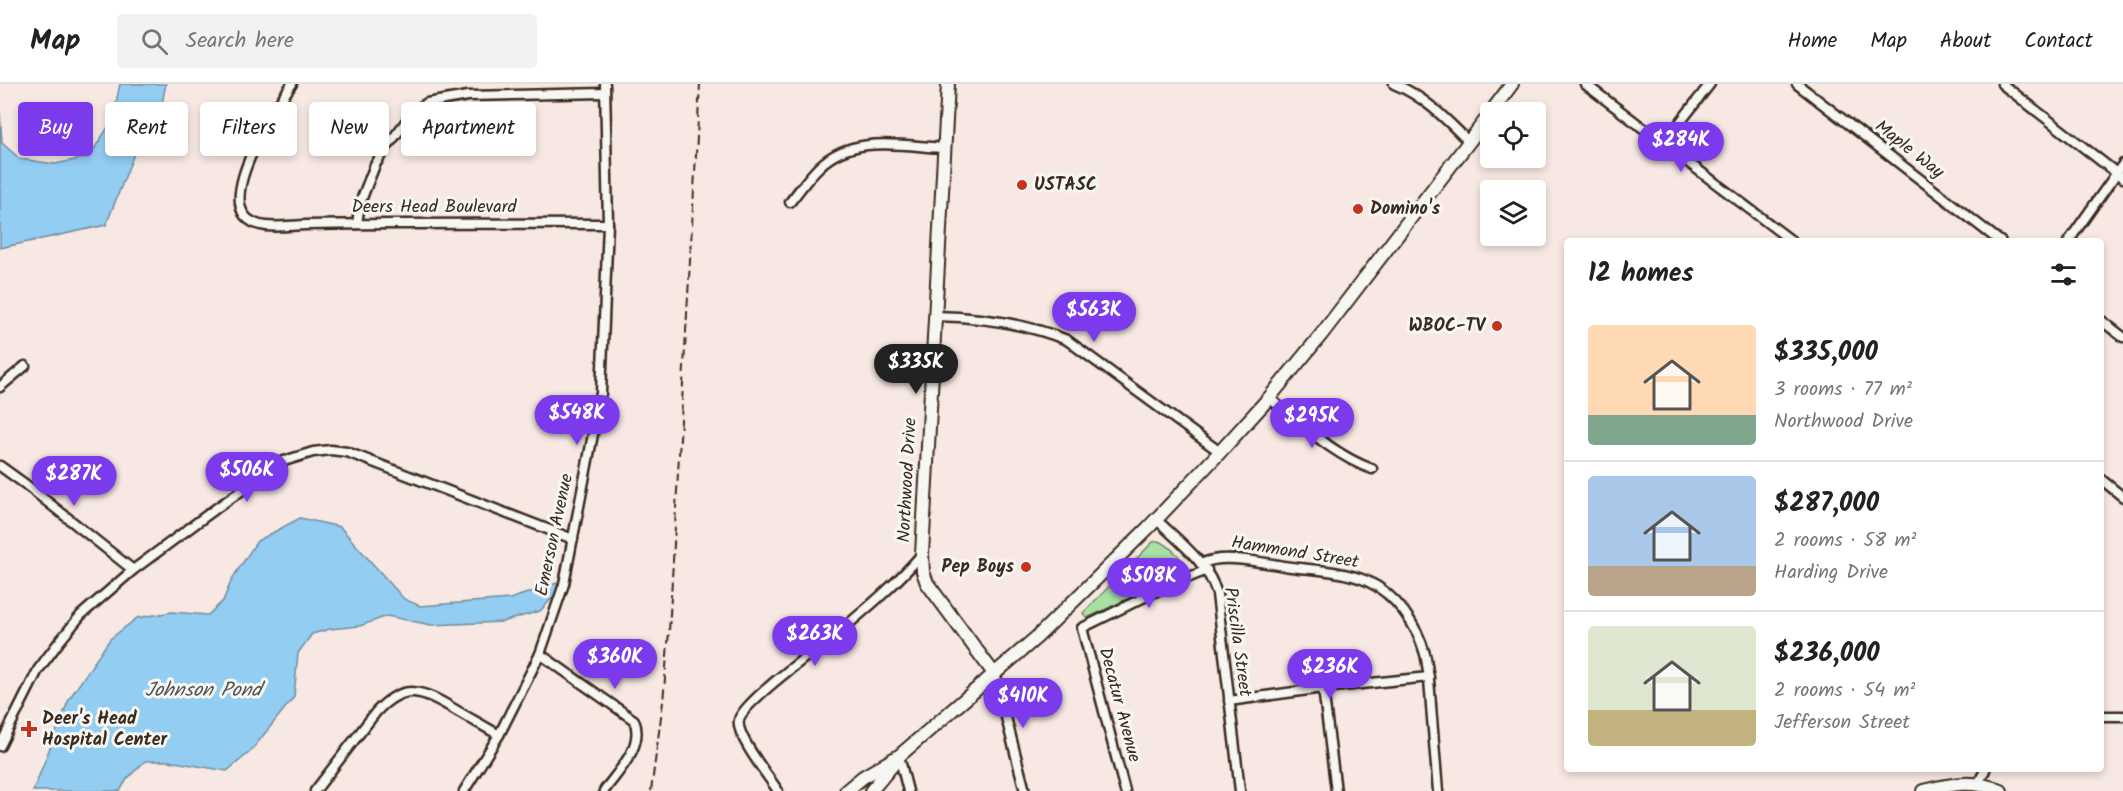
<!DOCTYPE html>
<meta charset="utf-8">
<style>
:root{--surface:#fff;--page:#f2f2f2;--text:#222;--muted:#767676;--line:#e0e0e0;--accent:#7c3aed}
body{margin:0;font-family:Kalam,sans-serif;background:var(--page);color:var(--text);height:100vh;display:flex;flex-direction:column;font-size:22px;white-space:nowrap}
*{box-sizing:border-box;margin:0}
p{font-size:20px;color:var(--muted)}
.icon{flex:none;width:33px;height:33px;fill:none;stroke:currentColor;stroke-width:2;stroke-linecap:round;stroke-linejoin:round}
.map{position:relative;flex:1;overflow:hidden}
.side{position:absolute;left:1564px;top:154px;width:540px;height:534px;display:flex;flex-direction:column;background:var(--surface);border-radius:6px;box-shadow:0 3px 9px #0003}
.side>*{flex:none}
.top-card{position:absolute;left:18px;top:18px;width:570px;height:54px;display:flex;gap:12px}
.fabs{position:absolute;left:1480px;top:18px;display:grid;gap:12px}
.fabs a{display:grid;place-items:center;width:66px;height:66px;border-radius:6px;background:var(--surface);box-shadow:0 3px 9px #0003;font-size:30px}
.price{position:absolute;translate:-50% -51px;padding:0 14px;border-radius:21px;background:var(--accent);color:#fff;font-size:20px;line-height:39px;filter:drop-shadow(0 2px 3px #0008)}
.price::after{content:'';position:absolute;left:50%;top:36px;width:18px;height:14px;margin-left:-9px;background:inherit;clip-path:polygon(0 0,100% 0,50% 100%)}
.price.on{background:#222;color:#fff}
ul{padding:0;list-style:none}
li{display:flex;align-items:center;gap:18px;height:150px;padding:0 24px}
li+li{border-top:2px solid var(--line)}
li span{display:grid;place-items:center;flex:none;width:168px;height:120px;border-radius:6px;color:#555}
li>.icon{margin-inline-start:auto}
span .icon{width:72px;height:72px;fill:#fffc;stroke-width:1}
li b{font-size:26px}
h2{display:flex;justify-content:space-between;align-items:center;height:72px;padding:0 24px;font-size:26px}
.chip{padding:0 21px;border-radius:6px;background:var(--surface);box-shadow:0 3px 9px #0003;font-size:21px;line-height:54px}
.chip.on{background:var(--accent);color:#fff}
header{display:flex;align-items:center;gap:36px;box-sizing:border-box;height:84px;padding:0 30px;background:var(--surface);border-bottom:2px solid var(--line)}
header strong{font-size:28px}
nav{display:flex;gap:33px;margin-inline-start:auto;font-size:21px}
.search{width:420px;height:54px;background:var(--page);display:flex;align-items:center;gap:15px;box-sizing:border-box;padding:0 21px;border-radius:6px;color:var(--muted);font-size:22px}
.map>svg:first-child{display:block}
.green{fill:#a8e1a6;stroke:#728662;stroke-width:1.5}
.water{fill:#93cdf2;stroke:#708c9d;stroke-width:1.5}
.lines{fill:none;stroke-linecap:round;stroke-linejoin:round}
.street-casing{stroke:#3b2a1e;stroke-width:13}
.secondary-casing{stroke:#3b2a1e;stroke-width:16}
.primary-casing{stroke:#3b2a1e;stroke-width:16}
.street{stroke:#f6f6f2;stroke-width:8}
.secondary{stroke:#f6f6f2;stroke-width:12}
.primary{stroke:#f6f6f2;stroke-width:12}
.rail{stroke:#3b2a1e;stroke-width:2;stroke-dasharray:9 4.5;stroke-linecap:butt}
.poi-dot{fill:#c8321e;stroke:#f6f6f2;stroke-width:2}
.labels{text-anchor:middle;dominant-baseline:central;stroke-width:6;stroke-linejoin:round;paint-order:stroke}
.street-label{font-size:18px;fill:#3b2a1e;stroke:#f6f6f2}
.poi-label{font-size:18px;font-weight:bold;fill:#3b2a1e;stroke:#f6f6f2;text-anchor:start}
.water-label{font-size:20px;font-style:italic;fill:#515353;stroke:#f6f6f2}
</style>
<header>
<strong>Map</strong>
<div class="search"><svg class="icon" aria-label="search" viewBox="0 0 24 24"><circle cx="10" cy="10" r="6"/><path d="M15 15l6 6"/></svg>Search here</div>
<nav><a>Home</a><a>Map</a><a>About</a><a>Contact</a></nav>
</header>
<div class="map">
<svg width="2123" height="707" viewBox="0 0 2123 707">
<rect width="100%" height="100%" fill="#f7e8e3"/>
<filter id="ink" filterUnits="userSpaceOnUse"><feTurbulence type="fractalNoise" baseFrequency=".0167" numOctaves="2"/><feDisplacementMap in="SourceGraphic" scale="12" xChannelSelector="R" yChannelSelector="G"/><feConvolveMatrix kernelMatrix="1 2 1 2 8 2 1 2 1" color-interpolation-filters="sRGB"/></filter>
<g filter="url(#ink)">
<path class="green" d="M1158,457C1167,459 1184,475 1186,485L1183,489L1087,534L1083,529L1153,458Z"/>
<g class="water">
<path d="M120,0H166L161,24L136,65L106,141L0,164V28L2,59L20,75L55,80L89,73L112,37Z"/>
<path d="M300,434L340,443L404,515L420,522L510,515L560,498L557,509L540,527L502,538L431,541L387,532L360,542L330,545L312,550L298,569L294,613L250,668L227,687L169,677H145L127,695L120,707H33L69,615L110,555L137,534L172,528L208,531L223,517L232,495L257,457Z"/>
</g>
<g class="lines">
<g class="street-casing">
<g id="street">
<path d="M292,0C275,24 223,105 245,132C258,148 288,141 306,141C407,139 507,140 608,140"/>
<path d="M1394,0C1424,12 1446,35 1469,58"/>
<path d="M1585,0L1793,158"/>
<path d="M1797,0L2001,158"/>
<path d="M2002,0L2123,94"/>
<path d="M1664,59L1710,0"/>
<path d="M790,118C800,106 809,92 820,82C853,50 902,62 944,64"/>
<path d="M357,140L360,119L375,81L383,68L414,27L427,19L468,12L605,9"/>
<path d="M2068,158L2123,80"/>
<path d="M935,232C981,233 1025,239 1067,256L1220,368"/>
<path d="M2102,237L2123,253"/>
<path d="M0,303L25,282"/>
<path d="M1269,314C1302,340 1333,371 1372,385"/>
<path d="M0,382L25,400L133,486"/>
<path d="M2102,396L2123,413"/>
<path d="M1156,435C1178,457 1208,478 1217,510L1240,707"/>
<path d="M1201,480C1224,468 1266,480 1291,483C1316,486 1344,487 1367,497C1396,510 1417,541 1425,570C1430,591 1430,613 1432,634C1434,658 1436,683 1438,707"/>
<path d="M540,570L634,636C645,662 618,687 604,707"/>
<path d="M995,591L1025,707"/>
<path d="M1323,604L1336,707"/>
<path d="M1229,617L1323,604L1429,593"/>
<path d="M2102,632H2123"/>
<path d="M0,662L38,586L59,558L81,531L133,486L218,423L284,377L313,368L331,366L347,368L573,455"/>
<path d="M899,672L908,707"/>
<path d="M1978,700L1985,686"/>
<path d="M315,707L376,628C404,598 422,606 454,625C469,634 484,642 499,651"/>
<path d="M464,707L499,651L540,570L564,500L601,309L608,140L605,0"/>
<path d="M778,707C769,693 735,651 739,636C742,618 826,558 845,543C872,520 899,497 922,470"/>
<path d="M1125,707L1082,544L1165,503L1207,486"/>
</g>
</g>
<g class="secondary-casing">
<g id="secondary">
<path d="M948,0L922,470L923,488L927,499L995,591"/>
<path d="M1923,707C1950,700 1975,695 2001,707"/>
</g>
</g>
<g class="primary-casing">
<g id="primary">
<path d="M1491,28L1512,0"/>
<path d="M846,707L863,693L899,672L1037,553L1148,444L1220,368L1269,314L1321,251L1491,29"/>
<path d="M871,707L895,678"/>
</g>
</g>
<use href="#street" class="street"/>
<use href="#secondary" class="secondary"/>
<use href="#primary" class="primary"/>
<path class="rail" d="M651,707L663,618L669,548L700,0"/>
</g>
</g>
<g class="poi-dot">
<circle cx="1022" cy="101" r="6"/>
<circle cx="1358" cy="125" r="6"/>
<circle cx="1497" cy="242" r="6"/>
<circle cx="1026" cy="483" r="6"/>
<path d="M26 636h6v6h6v6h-6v6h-6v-6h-6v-6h6z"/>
</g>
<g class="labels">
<g class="street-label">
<text transform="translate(1909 66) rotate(38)">Maple Way</text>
<text x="434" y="123">Deers Head Boulevard</text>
<text transform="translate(908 396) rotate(-87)">Northwood Drive</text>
<text transform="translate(555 451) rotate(-78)">Emerson Avenue</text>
<text transform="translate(1295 469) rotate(9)">Hammond Street</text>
<text transform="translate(1237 558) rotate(82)">Priscilla Street</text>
<text transform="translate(1119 621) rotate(75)">Decatur Avenue</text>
</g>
<g class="poi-label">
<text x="1034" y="101">USTASC</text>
<text x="1370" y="125">Domino's</text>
<text x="1485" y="242" text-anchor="end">WBOC-TV</text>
<text x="1014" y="483" text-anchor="end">Pep Boys</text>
<text x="42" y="635">Deer's Head<tspan x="42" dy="21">Hospital Center</tspan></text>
</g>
<g class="water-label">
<text x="203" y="607">Johnson Pond</text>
</g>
</g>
</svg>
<div class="fabs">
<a><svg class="icon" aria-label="locate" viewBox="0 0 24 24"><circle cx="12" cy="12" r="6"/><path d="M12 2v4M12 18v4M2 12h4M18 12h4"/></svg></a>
<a><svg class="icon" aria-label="layers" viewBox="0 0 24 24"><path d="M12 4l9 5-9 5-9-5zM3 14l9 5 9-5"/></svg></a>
</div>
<b class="price" style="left:1681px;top:89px">$284K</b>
<b class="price" style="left:1094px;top:259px">$563K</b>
<b class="price on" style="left:916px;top:311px">$335K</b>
<b class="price" style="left:577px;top:362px">$548K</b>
<b class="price" style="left:1312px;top:365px">$295K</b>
<b class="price" style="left:247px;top:419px">$506K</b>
<b class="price" style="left:74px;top:423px">$287K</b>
<b class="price" style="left:1149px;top:525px">$508K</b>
<b class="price" style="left:815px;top:583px">$263K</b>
<b class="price" style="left:615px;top:606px">$360K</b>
<b class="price" style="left:1330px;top:616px">$236K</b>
<b class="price" style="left:1023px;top:645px">$410K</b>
<div class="top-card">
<a class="chip on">Buy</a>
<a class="chip">Rent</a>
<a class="chip">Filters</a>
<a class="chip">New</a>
<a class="chip">Apartment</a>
</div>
<section class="side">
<h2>12 homes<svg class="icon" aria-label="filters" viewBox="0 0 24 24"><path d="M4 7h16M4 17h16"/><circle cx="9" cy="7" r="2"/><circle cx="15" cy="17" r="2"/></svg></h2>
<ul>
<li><span style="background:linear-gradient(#ffd9b3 75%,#7fa58c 0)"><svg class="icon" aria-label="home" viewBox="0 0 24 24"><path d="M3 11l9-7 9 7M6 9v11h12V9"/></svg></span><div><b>$335,000</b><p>3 rooms · 77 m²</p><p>Northwood Drive</p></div></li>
<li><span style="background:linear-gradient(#a9c7e8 75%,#b9a48a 0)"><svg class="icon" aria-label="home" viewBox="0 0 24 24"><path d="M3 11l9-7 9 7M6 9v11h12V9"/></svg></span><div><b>$287,000</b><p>2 rooms · 58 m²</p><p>Harding Drive</p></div></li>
<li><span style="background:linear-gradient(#dfe7d0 70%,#c2b280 0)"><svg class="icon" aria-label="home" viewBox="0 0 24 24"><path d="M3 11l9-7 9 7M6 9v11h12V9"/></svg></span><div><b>$236,000</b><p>2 rooms · 54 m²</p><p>Jefferson Street</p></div></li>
</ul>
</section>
</div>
